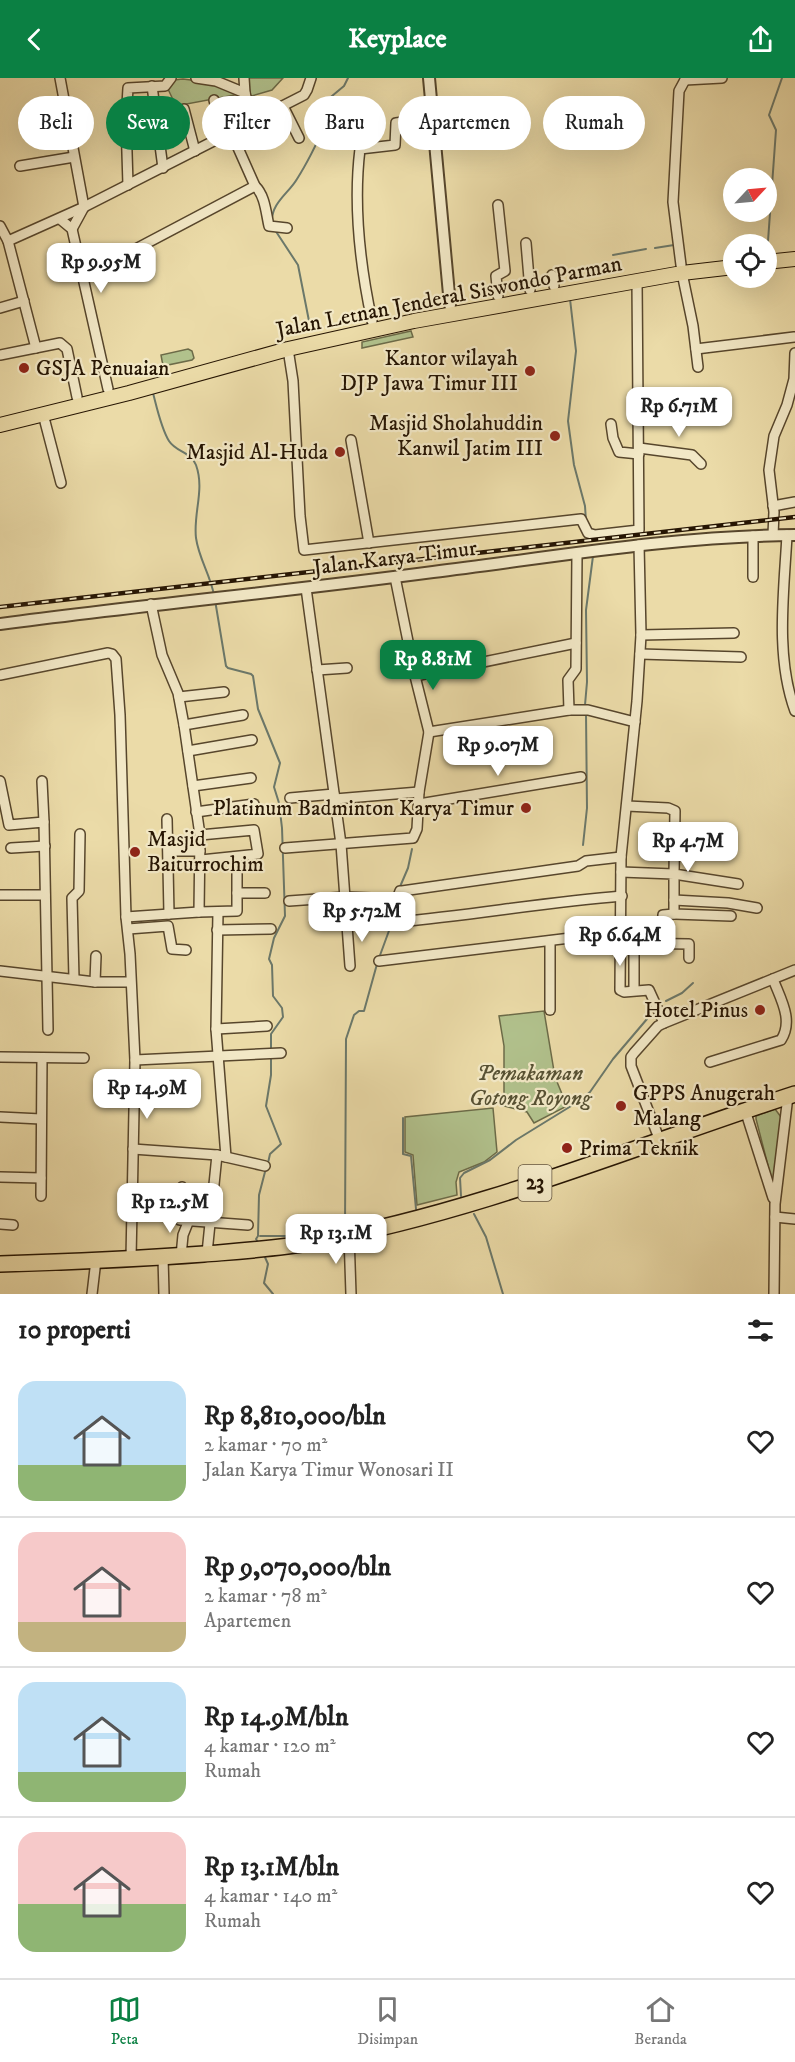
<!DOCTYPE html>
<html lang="id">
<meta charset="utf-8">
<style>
:root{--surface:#fff;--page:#f2f2f2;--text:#222;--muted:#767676;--line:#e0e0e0;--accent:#0b8043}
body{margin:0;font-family:"IM FELL DW Pica",serif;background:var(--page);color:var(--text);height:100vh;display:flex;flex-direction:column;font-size:22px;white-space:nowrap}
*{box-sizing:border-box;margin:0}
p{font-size:20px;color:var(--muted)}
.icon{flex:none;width:33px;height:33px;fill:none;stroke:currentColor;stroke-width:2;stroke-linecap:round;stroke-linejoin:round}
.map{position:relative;height:1216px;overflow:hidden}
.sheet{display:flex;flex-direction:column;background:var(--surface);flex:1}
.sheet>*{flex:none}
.hud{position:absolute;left:18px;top:18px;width:759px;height:54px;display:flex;gap:12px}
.needle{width:39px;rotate:64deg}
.controls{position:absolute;left:723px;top:90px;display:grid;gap:12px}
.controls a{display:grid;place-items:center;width:54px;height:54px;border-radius:50%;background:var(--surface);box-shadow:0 6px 24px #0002;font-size:30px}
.price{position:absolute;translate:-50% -51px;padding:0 14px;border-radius:12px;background:#fff;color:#222;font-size:20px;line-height:39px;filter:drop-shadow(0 2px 3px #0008)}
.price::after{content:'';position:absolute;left:50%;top:36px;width:18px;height:14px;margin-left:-9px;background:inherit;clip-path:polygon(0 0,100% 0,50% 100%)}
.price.selected{background:var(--accent);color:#fff}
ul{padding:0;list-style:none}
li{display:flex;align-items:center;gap:18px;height:150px;padding:0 18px}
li+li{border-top:2px solid var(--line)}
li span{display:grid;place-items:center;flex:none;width:168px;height:120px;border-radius:18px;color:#555}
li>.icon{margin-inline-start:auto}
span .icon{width:72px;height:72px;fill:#fffc;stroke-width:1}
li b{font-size:26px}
h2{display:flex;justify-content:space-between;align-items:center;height:72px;padding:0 18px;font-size:26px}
.chip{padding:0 21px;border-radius:27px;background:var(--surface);box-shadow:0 6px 24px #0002;font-size:21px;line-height:54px}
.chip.selected{background:var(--accent);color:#fff}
header{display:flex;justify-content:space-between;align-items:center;height:78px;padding:0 18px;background:var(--accent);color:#fff;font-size:27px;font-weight:800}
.tabs{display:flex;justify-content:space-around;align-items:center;height:84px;border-top:2px solid var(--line);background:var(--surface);font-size:16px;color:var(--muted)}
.tabs a{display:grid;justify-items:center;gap:3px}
.tabs .selected{color:var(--accent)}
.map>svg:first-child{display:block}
.green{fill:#b1c18c;stroke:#6c6b48;stroke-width:1.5}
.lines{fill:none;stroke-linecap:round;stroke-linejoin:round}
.stream{stroke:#6b786a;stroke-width:2}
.minor-casing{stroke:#57462c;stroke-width:12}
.tertiary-casing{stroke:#57462c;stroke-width:14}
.primary-casing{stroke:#261503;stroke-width:16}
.trunk-casing{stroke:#261503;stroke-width:18}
.minor{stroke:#f2e8c6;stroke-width:9}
.tertiary{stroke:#f2e8c6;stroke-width:10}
.primary{stroke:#ebdba8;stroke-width:14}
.trunk{stroke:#ebdba8;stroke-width:15}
.rail-casing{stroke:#261503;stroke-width:4.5}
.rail{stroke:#f2e8c6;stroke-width:2;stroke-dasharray:7;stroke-linecap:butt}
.poi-dot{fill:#8f2418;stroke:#f2e8c6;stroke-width:2}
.labels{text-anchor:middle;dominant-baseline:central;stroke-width:4.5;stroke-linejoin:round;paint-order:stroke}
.shield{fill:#f2e8c6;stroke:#63543e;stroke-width:1.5}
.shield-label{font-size:21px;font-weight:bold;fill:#261503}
.street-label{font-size:22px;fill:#261503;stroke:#f2e8c6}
.poi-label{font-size:22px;fill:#261503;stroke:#f2e8c6;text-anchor:end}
.park-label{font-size:22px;font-style:italic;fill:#575133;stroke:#f2e8c6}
</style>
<header><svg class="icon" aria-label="back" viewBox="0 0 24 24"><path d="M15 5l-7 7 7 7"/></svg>Keyplace<svg class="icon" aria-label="share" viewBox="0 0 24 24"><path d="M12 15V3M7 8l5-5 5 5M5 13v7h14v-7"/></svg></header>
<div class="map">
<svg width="795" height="1216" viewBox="0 0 795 1216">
<rect width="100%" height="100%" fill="#ebdba8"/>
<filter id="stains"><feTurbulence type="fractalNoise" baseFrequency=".00333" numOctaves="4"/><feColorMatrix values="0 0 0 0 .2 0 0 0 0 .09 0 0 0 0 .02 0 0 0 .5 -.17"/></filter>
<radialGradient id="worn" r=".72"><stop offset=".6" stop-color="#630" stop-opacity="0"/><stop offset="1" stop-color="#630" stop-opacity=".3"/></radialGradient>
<g class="green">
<path d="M246,0H283L272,12L248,19Z"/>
<path d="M183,1L206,4L240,16L176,28L167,9L174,2Z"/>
<path d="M411,253L413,259L362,270V264Z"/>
<path d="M188,271L192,273L194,280L192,282L163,288L161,277Z"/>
<path d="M544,933L555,999L567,1028L534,1045L527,1034L504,1028V968L499,938Z"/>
<path d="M493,1030L497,1074L484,1084L459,1094L456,1104L457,1117L417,1127L413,1077L405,1074V1039Z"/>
<path d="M775,1031L781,1039L774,1103H772L756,1041V1038Z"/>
</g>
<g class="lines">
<g class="stream">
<path d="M272,144C271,125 289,115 297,101C304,90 319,63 322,51C325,43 325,32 326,23L344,8L348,0"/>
<path d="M275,152L298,187L309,243"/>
<path d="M766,166L768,163L776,52L769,37L782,0"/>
<path d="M655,170L674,167"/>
<path d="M613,177L646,171"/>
<path d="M570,221L576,273L568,343L574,387L585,428L586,443"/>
<path d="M153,315C157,330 161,350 169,363C176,374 191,374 196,387C205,412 193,435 196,460C199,481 210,496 214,517"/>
<path d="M215,522L226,588L228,590L251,596L253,598L258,631L280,685L274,709L279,725L282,750L285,838L274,860L269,881L272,887L273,918L282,930L283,939L271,956V974"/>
<path d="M585,627L587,604L586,532L593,478"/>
<path d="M583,767L587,730L586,636"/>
<path d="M399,811L408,790L412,771"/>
<path d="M379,880L390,850L391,840"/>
<path d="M666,923L682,915L693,905"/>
<path d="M403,1040V1076L411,1078L416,1131"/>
<path d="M268,1085L270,1076L281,1066L266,1028L271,997V979"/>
<path d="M461,1118L460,1100L464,1095L490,1082L516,1062L576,1025L590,1014L613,981L647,941"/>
<path d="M474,1136L486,1159L503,1216"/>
<path d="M340,1151L345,1149L346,961L354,937L359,933H364L377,886"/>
<path d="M260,1158H302"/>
<path d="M259,1166L256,1161L258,1158L259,1117L266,1090"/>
<path d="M264,1177L268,1186L264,1205L273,1216"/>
</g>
<g class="minor-casing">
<g id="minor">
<path d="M60,0L84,129"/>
<path d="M196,0L216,3L245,15L252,42"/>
<path d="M244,0L245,15"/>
<path d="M685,2L722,0"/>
<path d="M152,8L163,90"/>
<path d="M214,22L223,58"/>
<path d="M283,28L299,60"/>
<path d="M184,31L195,73"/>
<path d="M433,52L523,46"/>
<path d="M20,88L74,79"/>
<path d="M128,107L126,43L128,10L165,8L171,0"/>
<path d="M255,108C265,117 266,135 269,148L287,150"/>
<path d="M498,127L505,193L496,198L498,218"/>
<path d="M60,141L72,151L108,311"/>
<path d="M0,148L8,163L36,270"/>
<path d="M72,151L84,129"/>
<path d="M8,163L84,129L304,17L307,12L311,0"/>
<path d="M526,165L530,212"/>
<path d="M80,185L130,174L255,108L231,54"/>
<path d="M681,187L673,124L679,13L686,0"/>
<path d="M682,195L693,248L698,289"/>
<path d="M552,197L554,208"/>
<path d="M0,230L24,223"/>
<path d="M372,243C360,187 353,128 360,71L395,67L396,45L432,40"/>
<path d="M288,271L293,303L300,438L304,472L581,441L588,455L595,457L639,452L637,203"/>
<path d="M696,271L794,259"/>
<path d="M0,277L60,265L67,271L77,319"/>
<path d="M43,336L61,405"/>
<path d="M611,346L613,360L619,374L639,376"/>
<path d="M351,362L369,465"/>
<path d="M639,370L692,377L701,386"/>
<path d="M773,428L795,424"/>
<path d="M773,457L774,434L769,392L774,358L787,327L794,301L795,275"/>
<path d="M787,457C784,514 775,578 795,633"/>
<path d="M639,467L641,557L637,623L621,779L620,912L624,914L649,912L664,945"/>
<path d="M577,476L576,591L568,602L569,632H588L635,644"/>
<path d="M395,499L415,598"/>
<path d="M753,499V458"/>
<path d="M306,510L341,766L350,888"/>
<path d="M151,526L162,577L178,615L184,647L200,757L199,834L237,833V779"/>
<path d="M641,557L734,555"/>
<path d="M640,576L741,579"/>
<path d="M317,592L347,590"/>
<path d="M0,597L108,575L112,576L116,581L120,637L126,839L130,876L135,982L131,1180"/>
<path d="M179,619L224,614"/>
<path d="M569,632L429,654L415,598L576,565"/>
<path d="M184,647L243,637"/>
<path d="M188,673L252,662"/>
<path d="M0,703L9,747L44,744L48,952"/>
<path d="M42,703L44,744"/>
<path d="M193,708L251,700"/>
<path d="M290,720L334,716"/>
<path d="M335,721L419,714"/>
<path d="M419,726L581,699"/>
<path d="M627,728L668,730L675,733L674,796L738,806"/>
<path d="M196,734L254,726"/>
<path d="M167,741L169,836"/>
<path d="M200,757L254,752L258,776L201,782"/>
<path d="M11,770L45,768"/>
<path d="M285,770L413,760L417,751L419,714L429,654"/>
<path d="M169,773H200"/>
<path d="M621,794L674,796V836L731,838"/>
<path d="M237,815H265"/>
<path d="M0,817H45"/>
<path d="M397,821L395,842L398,844C473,837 547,824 622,818"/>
<path d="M674,822L728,825L757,830"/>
<path d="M289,823L345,819L397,821L400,813H402L578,788L586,783L621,779"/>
<path d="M218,834L216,951L226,1079"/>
<path d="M126,839L199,834"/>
<path d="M128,851L168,848L172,871L186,872"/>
<path d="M217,852L271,851"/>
<path d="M550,863V932"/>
<path d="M621,865L689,866V880"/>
<path d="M634,865V912"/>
<path d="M661,866L663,837L674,836"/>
<path d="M379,883L620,854"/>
<path d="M0,893L95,904H130"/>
<path d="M74,901L72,820L79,813L80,756"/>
<path d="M95,904L96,878"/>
<path d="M216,951L267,948"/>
<path d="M0,979L84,980"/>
<path d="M135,982L281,975"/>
<path d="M710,984L781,962C794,942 780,920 773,901"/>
<path d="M745,1032L773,1120"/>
<path d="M0,1039L41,1041"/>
<path d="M660,1063L631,988V979L634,975L658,948L664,945L795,892"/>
<path d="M133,1071L217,1077L265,1088"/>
<path d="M0,1099L41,1100"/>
<path d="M182,1109L179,1130L180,1142L248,1147"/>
<path d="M41,1118L42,980"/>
<path d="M775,1139L795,1141"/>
<path d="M0,1146L13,1147"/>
<path d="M349,1157L351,1216"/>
<path d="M207,1175L217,1077"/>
<path d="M181,1178L183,1157L189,1142"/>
<path d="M163,1179L164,1216"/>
<path d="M92,1216L96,1182"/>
<path d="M774,1216L775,1126L788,1018"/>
</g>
</g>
<g class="tertiary-casing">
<g id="tertiary">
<path d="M429,0L450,227"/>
<path d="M0,546C144,527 289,513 433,494C554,479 674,458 795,457"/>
</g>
</g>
<g class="primary-casing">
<g id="primary">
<path d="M766,184L795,181"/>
<path d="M0,347L129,315L288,271L414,243L682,195L734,189"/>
</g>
</g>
<g class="trunk-casing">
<path id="trunk" d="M0,1186C68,1184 136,1181 204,1176C241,1173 277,1171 313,1164C479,1134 635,1068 795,1016"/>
</g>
<use href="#minor" class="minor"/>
<use href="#tertiary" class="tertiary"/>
<use href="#primary" class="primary"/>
<use href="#trunk" class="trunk"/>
<g class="rail-casing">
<path id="rail" d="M0,529L795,439"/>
</g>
<use href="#rail" class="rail"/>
</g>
<g class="poi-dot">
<circle cx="24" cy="290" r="6"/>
<circle cx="530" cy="293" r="6"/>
<circle cx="555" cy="358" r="6"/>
<circle cx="340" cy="374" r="6"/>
<circle cx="526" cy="730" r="6"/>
<circle cx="135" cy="774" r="6"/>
<circle cx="760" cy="932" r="6"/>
<circle cx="621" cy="1028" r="6"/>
<circle cx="567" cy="1070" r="6"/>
</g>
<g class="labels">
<rect class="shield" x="518.5" y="1087" width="33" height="36" rx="4.5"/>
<g class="shield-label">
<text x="535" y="1105">23</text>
</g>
<g class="street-label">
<text transform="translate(449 219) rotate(-11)">Jalan Letnan Jenderal Siswondo Parman</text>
<text transform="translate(395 480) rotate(-7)">Jalan Karya Timur</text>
</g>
<g class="poi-label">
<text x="518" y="280">Kantor wilayah<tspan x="518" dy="25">DJP Jawa Timur III</tspan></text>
<text x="36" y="290" text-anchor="start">GSJA Penuaian</text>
<text x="543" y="345">Masjid Sholahuddin<tspan x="543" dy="25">Kanwil Jatim III</tspan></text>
<text x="328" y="374">Masjid Al-Huda</text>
<text x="514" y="730">Platinum Badminton Karya Timur</text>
<text x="147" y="761" text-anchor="start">Masjid<tspan x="147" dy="25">Baiturrochim</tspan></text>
<text x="748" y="932">Hotel Pinus</text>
<text x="633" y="1015" text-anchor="start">GPPS Anugerah<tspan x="633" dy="25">Malang</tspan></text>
<text x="579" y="1070" text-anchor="start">Prima Teknik</text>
</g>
<g class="park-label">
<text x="530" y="995">Pemakaman<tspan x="530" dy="25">Gotong Royong</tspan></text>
</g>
</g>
<rect width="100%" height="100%" filter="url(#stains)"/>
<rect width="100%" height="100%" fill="url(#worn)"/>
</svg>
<div class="controls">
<a><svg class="needle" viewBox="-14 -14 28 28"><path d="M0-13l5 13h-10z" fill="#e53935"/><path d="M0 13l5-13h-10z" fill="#767676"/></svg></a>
<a><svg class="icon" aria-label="locate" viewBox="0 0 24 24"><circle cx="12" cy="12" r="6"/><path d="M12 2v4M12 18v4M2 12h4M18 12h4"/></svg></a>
</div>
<b class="price" style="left:101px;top:216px">Rp 9.95M</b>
<b class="price" style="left:679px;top:360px">Rp 6.71M</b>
<b class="price selected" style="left:433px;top:613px">Rp 8.81M</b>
<b class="price" style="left:498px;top:699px">Rp 9.07M</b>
<b class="price" style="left:688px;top:795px">Rp 4.7M</b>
<b class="price" style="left:362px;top:865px">Rp 5.72M</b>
<b class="price" style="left:620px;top:889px">Rp 6.64M</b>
<b class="price" style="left:147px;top:1042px">Rp 14.9M</b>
<b class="price" style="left:170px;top:1156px">Rp 12.5M</b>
<b class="price" style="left:336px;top:1187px">Rp 13.1M</b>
<div class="hud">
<a class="chip">Beli</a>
<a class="chip selected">Sewa</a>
<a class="chip">Filter</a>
<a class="chip">Baru</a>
<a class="chip">Apartemen</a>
<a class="chip">Rumah</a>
</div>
</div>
<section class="sheet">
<h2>10 properti<svg class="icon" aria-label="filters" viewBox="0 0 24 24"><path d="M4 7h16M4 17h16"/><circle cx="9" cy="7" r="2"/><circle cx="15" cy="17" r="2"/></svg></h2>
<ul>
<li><span style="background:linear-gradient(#bfe0f5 70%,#8fb573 0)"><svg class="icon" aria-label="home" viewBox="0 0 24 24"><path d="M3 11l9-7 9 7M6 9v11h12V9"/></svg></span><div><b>Rp 8,810,000/bln</b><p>2 kamar · 70 m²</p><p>Jalan Karya Timur Wonosari II</p></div><svg class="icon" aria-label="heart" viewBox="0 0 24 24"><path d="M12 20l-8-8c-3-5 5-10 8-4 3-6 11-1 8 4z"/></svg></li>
<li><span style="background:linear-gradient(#f6c9c9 75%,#c2b280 0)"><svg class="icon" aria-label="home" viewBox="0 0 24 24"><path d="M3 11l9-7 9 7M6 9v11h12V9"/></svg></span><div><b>Rp 9,070,000/bln</b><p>2 kamar · 78 m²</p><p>Apartemen</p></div><svg class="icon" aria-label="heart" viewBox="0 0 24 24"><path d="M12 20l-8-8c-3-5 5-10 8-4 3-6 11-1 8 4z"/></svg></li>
<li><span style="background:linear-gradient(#bfe0f5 75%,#8fb573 0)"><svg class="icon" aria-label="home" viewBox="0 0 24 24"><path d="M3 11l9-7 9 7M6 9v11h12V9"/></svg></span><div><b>Rp 14.9M/bln</b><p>4 kamar · 120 m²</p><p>Rumah</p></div><svg class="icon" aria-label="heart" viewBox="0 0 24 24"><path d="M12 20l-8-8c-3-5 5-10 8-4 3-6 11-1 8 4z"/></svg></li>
<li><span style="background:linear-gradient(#f6c9c9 60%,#8fb573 0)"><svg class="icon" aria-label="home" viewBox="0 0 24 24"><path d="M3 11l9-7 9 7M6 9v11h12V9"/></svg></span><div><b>Rp 13.1M/bln</b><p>4 kamar · 140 m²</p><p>Rumah</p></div><svg class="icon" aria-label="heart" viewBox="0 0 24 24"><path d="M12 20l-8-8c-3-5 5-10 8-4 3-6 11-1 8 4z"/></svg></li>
</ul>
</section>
<nav class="tabs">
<a class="selected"><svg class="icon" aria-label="map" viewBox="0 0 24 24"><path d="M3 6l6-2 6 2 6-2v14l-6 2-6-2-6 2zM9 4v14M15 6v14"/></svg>Peta</a>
<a><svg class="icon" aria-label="saved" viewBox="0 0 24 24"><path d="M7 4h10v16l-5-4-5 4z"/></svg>Disimpan</a>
<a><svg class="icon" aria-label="home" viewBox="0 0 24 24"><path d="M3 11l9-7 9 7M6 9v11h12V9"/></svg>Beranda</a>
</nav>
